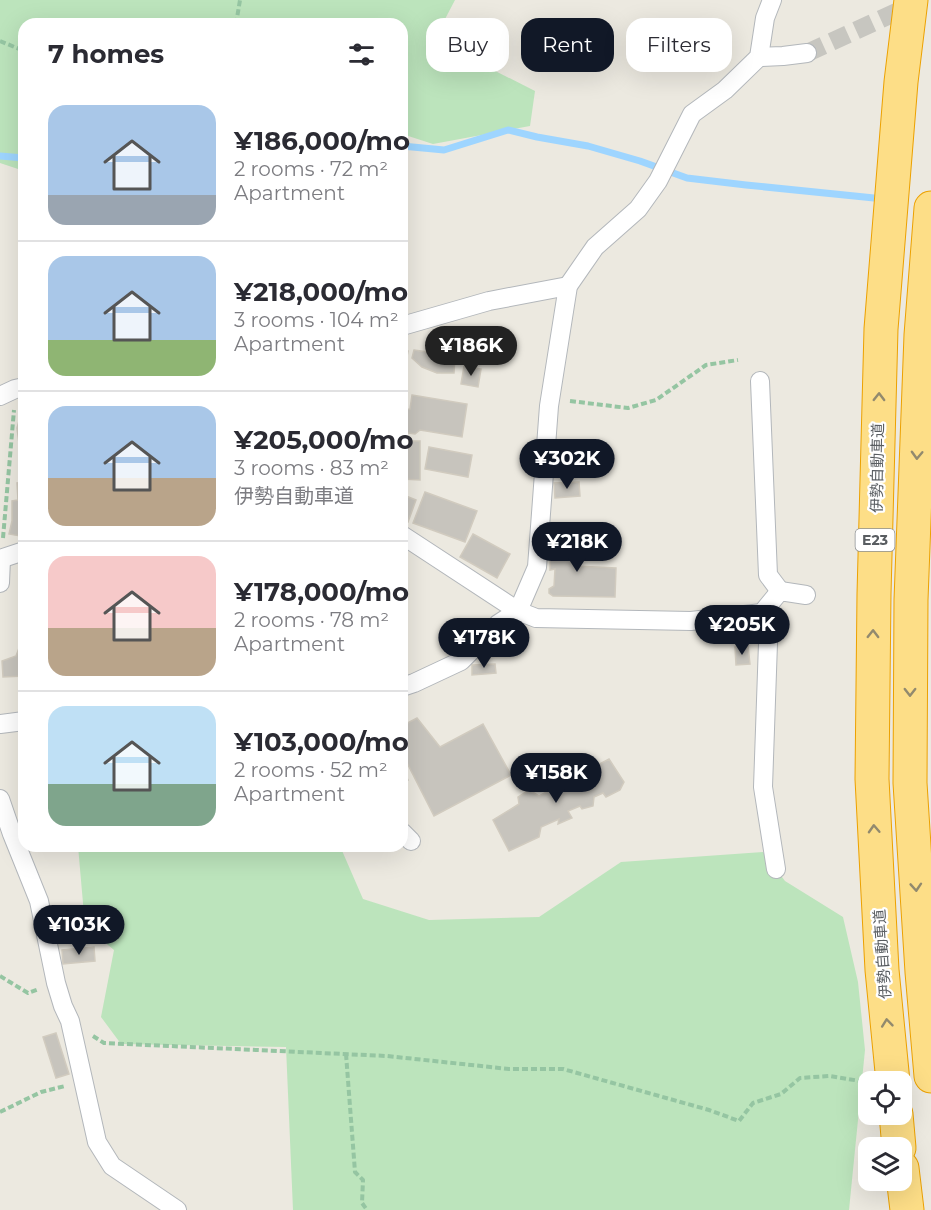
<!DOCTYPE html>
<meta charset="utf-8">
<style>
:root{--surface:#fff;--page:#f7f7f7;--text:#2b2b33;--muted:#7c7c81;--line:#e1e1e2;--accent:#111827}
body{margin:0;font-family:Montserrat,"Noto Sans JP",sans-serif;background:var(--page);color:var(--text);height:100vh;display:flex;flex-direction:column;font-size:22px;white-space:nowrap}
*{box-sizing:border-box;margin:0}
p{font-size:20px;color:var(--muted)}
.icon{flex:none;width:33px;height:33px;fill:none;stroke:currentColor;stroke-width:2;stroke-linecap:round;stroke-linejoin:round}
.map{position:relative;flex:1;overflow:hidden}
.panel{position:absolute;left:18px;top:18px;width:390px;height:834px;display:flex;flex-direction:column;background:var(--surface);border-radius:18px;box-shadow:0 6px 24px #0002}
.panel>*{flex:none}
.hud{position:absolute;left:426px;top:18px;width:414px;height:54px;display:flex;gap:12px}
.tools{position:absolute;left:858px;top:1071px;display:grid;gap:12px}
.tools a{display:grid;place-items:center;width:54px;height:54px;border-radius:12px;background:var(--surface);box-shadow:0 6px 24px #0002;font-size:30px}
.price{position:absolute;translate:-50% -51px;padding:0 14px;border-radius:21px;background:var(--accent);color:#fff;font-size:20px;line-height:39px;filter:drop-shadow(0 2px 3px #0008)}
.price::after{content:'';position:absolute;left:50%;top:36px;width:18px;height:14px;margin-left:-9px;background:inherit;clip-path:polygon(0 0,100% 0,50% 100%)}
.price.current{background:#222;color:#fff}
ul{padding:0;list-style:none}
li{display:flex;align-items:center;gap:18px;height:150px;padding:0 30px}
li+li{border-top:2px solid var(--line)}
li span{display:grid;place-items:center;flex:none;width:168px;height:120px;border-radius:18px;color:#555}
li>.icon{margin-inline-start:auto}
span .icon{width:72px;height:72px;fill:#fffc;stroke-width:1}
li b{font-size:26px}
h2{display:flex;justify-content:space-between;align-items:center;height:72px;padding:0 30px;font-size:26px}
.pill{padding:0 21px;border-radius:18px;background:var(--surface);box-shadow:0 6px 24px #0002;font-size:21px;line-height:54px}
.pill.current{background:var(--accent);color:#fff}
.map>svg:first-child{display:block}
.green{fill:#bce4bc}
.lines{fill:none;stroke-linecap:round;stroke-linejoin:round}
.stream{stroke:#9ed5ff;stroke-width:7}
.building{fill:#c7c4bd;stroke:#d1cbbf;stroke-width:1.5}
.street-tunnel{stroke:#c7c6c0;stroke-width:18;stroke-dasharray:18 9;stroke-linecap:butt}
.street-casing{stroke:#b3b7bb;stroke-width:20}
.highway-casing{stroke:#eca101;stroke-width:35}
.path{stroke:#95c5a2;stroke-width:4;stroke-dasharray:6 3;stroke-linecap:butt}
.street{stroke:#fff;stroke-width:18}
.highway{stroke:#fdde87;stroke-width:33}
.oneway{stroke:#928a6e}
.labels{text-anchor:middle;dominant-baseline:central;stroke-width:4.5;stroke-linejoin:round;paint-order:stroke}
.shield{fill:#fff;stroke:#8b8e90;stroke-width:1.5}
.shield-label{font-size:14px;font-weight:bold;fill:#595d61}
.street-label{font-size:15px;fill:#595d61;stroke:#fff}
</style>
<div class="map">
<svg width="931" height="1210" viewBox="0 0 931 1210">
<rect width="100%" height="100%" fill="#ece9e0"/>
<g class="green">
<path d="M0,0H455L434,40L535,91L530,126L433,144L402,134V24H24V171L0,163Z"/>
<path d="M78,846H340L363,899L429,920L539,917L621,862L763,852L785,881L843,917L858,982L865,1050L849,1210H293L286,1047L121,1044L101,1017L114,950L85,926Z"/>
</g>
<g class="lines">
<g class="stream">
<path d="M402,146L444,150L508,130L537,137L588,146L640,161L687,178L746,185L884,199"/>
<path d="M0,156L24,158"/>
</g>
</g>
<g class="building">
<path d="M402,349L408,351L402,383Z"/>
<path d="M414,350L455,356L454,373H437L422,367L412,358Z"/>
<path d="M473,350L485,352L484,364L471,363Z"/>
<path d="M464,366L481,369L478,387L461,384Z"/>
<path d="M412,395L467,404L462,437L420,430L415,434L402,432V410L410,409Z"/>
<path d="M19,421H24V466H22L17,428Z"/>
<path d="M402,441H420V480L402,479Z"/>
<path d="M602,442L603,461L568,463L567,443Z"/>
<path d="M429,447L472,455L468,477L425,469Z"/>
<path d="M24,482V519L20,536L9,534L12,521V501L18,500L17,483Z"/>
<path d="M579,482L580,496L555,498L554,483Z"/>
<path d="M402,486L407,487L406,496L416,500L408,522L402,520Z"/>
<path d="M425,492L477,511L465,542L413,523Z"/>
<path d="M551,530L569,533L575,566L616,568L615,597L553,596L549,593V589L554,586L555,569L550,570Z"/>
<path d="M473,534L510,554L497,578L460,557Z"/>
<path d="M24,646V676L3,677L2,661L16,656L19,648Z"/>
<path d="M748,646L750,664L736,665L735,647Z"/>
<path d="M495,664L496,673L472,675V665Z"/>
<path d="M417,718L440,747L483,724L511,775L434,816L402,753V726Z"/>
<path d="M609,759L624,782L620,790L606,797L603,793L594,797L593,806L582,809L580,806L568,811L572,818L558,824L559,819L541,827L539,837L509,851L493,820L519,804L518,797L529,790L539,796Z"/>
<path d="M402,767L408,780L402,782Z"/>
<path d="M94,947L95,961L63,964L62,950Z"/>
<path d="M56,1033L69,1074L56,1078L43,1037Z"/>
</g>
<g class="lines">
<path class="street-tunnel" d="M807,53L914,4"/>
<g class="street-casing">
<g id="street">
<path d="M759,57L783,56L807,53"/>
<path d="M402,326L489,301L568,286"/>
<path d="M760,381L768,575L780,591"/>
<path d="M0,396L15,389L24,387"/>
<path d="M402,535L518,611L536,618L691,621L762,613L780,591L806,595"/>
<path d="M0,559L24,551"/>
<path d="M0,583L1,559"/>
<path d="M762,613L768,643L763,787L776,869"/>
<path d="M402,687L414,683L461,661L498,624L518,611L537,567L549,406L568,286L595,247L638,209L658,181L692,114L725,90L759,57L765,18L772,0"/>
<path d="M0,724L24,721"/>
<path d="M0,799L12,834L39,901L56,983L63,1006L70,1021L97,1142L112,1166L177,1210"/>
<path d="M402,832L411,841"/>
</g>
</g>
<g class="highway-casing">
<g id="highway">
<path d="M931,208L921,335L911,600L910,783L922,972L931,1076"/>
<path d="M893,1082L882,970L872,779L874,594L881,329L901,82L911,0"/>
<path d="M896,1114L899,1148"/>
<path d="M902,1168L907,1210"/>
</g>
</g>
<g class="path">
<path d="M236,24L240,0"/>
<path d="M0,41L24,51"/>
<path d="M570,401L628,408L656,400L706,365L738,360"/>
<path d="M3,538L14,410"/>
<path d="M0,976L28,993L39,989"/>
<path d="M93,1036L104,1043L387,1056L509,1069H563L709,1110L739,1121L753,1103L781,1094L800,1078L830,1076L866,1082"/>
<path d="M346,1054L355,1172L363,1180L362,1203L367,1210"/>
<path d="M0,1112L41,1092L65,1086"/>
</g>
<use href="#street" class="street"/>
<use href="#highway" class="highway"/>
</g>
<defs><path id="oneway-chevron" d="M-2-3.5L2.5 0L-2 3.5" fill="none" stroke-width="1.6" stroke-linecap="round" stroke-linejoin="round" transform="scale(1.5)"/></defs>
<g class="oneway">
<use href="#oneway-chevron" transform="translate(879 397) rotate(-89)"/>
<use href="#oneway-chevron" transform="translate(917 455) rotate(92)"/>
<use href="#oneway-chevron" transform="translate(873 634) rotate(-89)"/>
<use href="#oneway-chevron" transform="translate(910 692) rotate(90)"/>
<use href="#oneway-chevron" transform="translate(874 829) rotate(-93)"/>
<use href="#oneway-chevron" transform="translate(916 887) rotate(86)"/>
<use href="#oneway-chevron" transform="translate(887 1023) rotate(-96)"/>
</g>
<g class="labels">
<rect class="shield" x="855.5" y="529" width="39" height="22" rx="4.5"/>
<g class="shield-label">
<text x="875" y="540">E23</text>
</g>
<g class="street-label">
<text transform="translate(877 468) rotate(-89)">伊勢自動車道</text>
<text transform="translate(882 954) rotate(-94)">伊勢自動車道</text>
</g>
</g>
</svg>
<div class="tools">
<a><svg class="icon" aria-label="locate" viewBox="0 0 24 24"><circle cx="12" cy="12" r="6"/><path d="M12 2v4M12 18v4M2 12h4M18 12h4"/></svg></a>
<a><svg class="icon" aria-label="layers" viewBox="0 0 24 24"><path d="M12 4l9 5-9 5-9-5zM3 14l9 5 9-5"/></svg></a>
</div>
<b class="price current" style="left:471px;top:377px">¥186K</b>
<b class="price" style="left:567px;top:490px">¥302K</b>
<b class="price" style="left:577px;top:573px">¥218K</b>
<b class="price" style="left:742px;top:656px">¥205K</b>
<b class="price" style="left:484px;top:669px">¥178K</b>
<b class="price" style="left:556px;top:804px">¥158K</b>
<b class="price" style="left:79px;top:956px">¥103K</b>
<div class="hud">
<a class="pill">Buy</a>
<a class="pill current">Rent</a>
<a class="pill">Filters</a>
</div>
<section class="panel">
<h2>7 homes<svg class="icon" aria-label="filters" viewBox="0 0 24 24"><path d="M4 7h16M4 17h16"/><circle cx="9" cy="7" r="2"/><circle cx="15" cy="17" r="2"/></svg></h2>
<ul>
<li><span style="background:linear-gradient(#a9c7e8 75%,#9aa5b1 0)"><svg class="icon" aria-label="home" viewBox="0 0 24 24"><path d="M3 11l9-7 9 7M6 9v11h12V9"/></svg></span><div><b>¥186,000/mo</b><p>2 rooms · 72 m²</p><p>Apartment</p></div></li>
<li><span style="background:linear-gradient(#a9c7e8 70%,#8fb573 0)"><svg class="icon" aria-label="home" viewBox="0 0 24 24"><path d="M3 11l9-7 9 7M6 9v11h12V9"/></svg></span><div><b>¥218,000/mo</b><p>3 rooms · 104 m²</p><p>Apartment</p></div></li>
<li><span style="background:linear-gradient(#a9c7e8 60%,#b9a48a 0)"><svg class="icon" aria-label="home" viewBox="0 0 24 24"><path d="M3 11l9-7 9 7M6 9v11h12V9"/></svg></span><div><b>¥205,000/mo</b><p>3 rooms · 83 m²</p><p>伊勢自動車道</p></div></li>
<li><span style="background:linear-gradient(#f6c9c9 60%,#b9a48a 0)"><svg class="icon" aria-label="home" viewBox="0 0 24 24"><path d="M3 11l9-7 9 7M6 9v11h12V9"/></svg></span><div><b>¥178,000/mo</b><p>2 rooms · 78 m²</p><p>Apartment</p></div></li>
<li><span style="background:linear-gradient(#bfe0f5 65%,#7fa58c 0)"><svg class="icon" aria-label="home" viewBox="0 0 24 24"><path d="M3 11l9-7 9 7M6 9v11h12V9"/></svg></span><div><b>¥103,000/mo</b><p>2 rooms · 52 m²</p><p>Apartment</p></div></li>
</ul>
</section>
</div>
